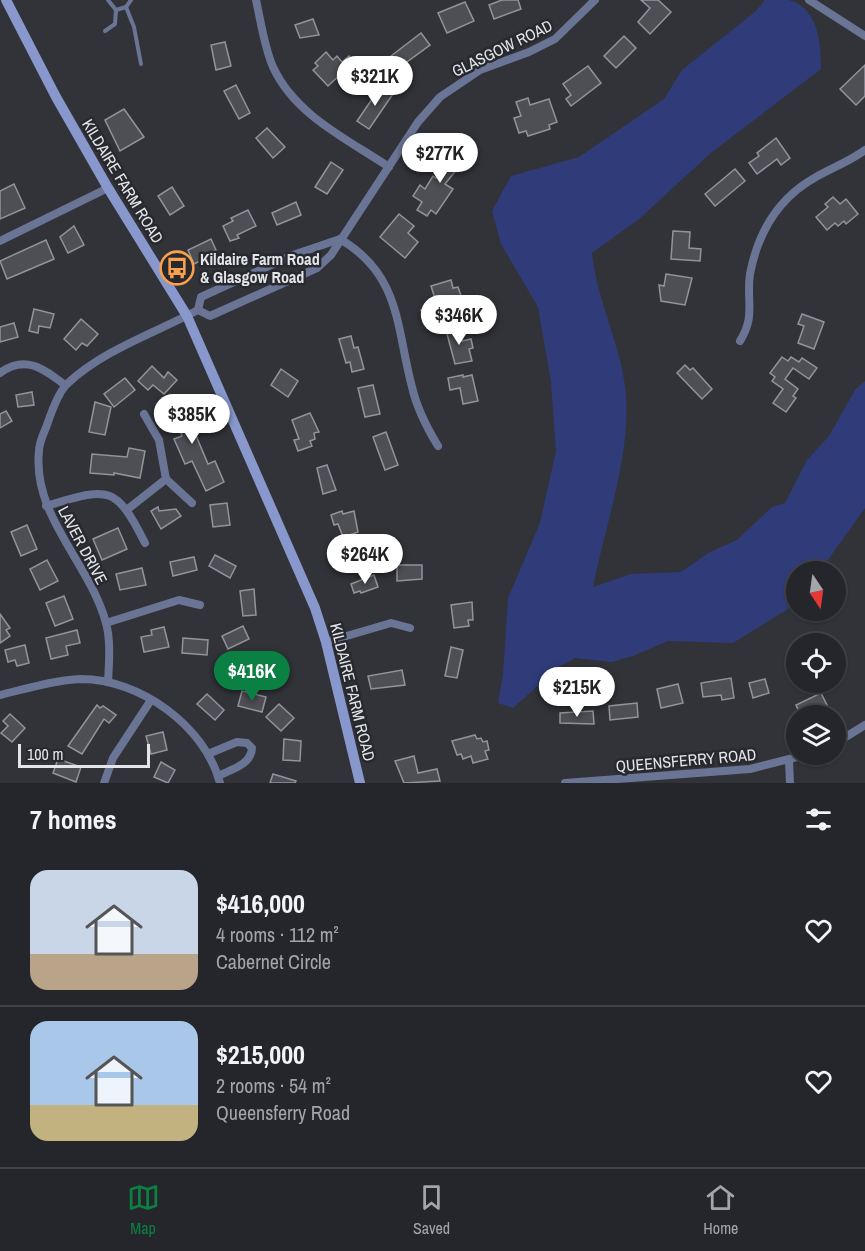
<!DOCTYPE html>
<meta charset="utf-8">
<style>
:root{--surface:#25262b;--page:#2d2e33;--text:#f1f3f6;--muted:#a3a5a9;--line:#424347;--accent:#0b8043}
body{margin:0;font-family:"Archivo Narrow",sans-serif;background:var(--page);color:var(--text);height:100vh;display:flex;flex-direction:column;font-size:22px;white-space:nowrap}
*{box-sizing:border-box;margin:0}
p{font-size:20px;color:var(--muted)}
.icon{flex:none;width:33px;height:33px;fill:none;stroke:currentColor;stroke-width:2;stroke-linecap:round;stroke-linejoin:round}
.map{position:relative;height:783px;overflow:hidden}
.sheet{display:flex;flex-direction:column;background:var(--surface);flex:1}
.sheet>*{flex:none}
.needle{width:39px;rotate:167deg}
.buttons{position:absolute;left:786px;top:561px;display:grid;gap:12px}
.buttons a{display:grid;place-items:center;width:60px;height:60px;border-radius:50%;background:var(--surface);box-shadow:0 2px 4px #0004,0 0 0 2px var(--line);font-size:30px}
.scale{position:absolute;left:18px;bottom:15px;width:132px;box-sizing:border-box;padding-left:6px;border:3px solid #e4e5e9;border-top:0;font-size:16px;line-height:21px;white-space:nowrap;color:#e4e5e9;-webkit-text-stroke:4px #28292e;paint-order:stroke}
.price{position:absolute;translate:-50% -51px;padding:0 14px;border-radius:21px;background:#fff;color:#222;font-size:20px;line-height:39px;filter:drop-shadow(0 2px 3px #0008)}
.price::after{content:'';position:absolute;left:50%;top:36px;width:18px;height:14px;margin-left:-9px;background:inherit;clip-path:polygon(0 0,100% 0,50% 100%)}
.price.current{background:var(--accent);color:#fff}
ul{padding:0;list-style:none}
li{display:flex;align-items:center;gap:18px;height:150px;padding:0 30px}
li+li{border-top:2px solid var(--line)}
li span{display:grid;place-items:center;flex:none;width:168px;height:120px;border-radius:18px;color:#555}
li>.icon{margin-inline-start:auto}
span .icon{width:72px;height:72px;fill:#fffc;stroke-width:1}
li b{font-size:26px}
h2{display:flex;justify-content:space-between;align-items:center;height:72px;padding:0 30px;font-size:26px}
.tabs{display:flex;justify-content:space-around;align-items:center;height:84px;border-top:2px solid var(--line);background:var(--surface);font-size:16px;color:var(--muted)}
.tabs a{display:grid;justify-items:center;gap:3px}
.tabs .current{color:var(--accent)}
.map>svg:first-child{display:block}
.green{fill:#2f3c79}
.building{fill:#4d4f55;stroke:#92949a;stroke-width:1.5}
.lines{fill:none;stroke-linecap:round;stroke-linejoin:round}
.service{stroke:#6a7495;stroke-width:4}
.minor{stroke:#6a7495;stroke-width:8}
.secondary{stroke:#8898cc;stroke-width:10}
.labels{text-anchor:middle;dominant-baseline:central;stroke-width:5;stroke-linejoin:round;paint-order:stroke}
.street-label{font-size:16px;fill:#e4e5e9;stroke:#28292e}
.poi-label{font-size:16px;font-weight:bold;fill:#e4e5e9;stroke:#28292e;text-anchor:start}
</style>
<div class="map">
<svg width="865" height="783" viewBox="0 0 865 783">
<rect width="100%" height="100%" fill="#313339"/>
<path class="green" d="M765,0C772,0 782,0 789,0C819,8 821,45 821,69L712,152L639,219L592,253C597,302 623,349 626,396C630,460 605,525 593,587L631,574L681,572L710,552L737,540L772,507L785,503L807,460L829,436L855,390L865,381V508L820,571L796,572V604L733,643L668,641L633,656L612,662L575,658L559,667L513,708L498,703L503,675L508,598L540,523L556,451L551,382L538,307L501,244L492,211L511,176L579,157L664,99L682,70L756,11Z"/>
<g class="building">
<path d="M502,0H518L521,9L494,19L489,5Z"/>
<path d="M641,0H658L671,12L650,34L638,22L650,8Z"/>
<path d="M465,2L474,21L447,33L438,13Z"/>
<path d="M313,19L319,35L300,38L295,25Z"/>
<path d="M421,33L430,45L400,67L391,56Z"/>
<path d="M624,36L636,48L616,68L604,56Z"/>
<path d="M225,42L231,66L216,70L211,45Z"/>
<path d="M326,52L333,60L337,56L342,62L349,56L357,65L349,73L345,70L328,86L313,70L318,66L315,63Z"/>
<path d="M865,65V96L856,105L840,89Z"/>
<path d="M588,66L601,83L571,106L566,99L571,95L563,84Z"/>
<path d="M236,85L250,113L239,119L224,91Z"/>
<path d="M381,86L393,94L369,129L357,121Z"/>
<path d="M528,98L530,105L549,99L557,122L549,125L550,129L528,136L526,131L519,133L514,118L521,116L516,102Z"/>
<path d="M124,109L144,137L120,151L105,120Z"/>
<path d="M267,128L285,147L273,158L256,138Z"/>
<path d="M776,138L790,158L781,165L777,159L757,174L749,163L759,156L757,153Z"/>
<path d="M458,145L470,153L445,184L453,189L436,214L431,210L427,216L417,210L422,202L413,196L420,185L425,189L433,176L436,178Z"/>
<path d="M331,162L343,170L327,194L315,187Z"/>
<path d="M735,169L745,181L715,206L705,194Z"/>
<path d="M14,184L25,208L0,219V191Z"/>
<path d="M172,187L184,206L170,215L158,196Z"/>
<path d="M833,197L840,204L846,199L858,214L846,224L844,221L838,226L835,223L827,230L816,217L828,207L825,204Z"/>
<path d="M296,202L301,215L277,225L272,213Z"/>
<path d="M248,210L256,226L237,235L239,238L230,241L223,226L233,221L231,218Z"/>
<path d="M399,214L414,226L408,233L418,242L405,258L380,237Z"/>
<path d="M74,226L84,245L68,253L60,237Z"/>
<path d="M673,231L690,232L689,248L701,249L700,261L671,259Z"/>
<path d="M211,239L216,250L207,254L208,257L194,264L188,250Z"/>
<path d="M46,240L54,259L7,279L0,261Z"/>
<path d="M666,274L692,278L685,305L661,301L659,285L664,286Z"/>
<path d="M451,280L453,288L458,287L464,304L449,308L450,313L425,321L421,310L437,305L431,286Z"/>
<path d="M34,309L54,314L50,328L39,326L38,333L29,331Z"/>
<path d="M802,314L824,322L814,349L798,343L804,326L798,324Z"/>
<path d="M81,319L98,334L87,346L82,343L76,350L64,339Z"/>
<path d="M14,323L18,337L0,342V327Z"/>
<path d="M459,327L462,341L471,339L473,348L469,349L472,361L455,364L446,330Z"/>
<path d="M351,336L354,348L358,347L364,369L352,372L350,362L346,363L339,339Z"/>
<path d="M782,357L788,361L791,357L799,362L802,358L817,368L809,379L793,368L785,379L798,389L793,396L796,398L786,412L773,403L783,389L772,381L775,377L770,373Z"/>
<path d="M685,365L690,370L693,368L712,389L702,399L677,373Z"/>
<path d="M152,366L164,378L168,372L177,380L164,394L153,385L148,390L138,381Z"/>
<path d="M281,369L298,381L288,397L271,385Z"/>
<path d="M463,375V377L472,375L478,401L463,404L460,388L450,390L448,378Z"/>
<path d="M125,378L135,390L114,407L104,394Z"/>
<path d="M373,385L380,414L365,417L358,388Z"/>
<path d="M32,392L34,405L18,407L16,395Z"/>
<path d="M179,395L208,464L215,461L224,482L206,491L192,461L185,464L174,439L182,436L176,421L166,426L162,417L170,413L165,402Z"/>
<path d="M95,402L111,407L105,435L89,432Z"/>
<path d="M6,411L12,421L0,428V414Z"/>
<path d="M310,413L319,432L314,433L315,439L310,441L312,446L298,451L294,440L299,439L292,420Z"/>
<path d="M386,432L398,465L385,470L373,437Z"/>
<path d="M129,448L145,451L140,478L114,473V475L90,473L92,454L127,457Z"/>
<path d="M327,465L336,490L323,494L317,468Z"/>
<path d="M227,503L230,525L213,527L210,505Z"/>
<path d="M158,507L159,511L176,509L181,516L161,529L151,511Z"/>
<path d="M342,511L343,514L354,511L358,532L343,537L338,524L334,525L331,515Z"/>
<path d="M27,525L37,549L21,556L11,532Z"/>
<path d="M118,528L127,549L102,560L93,539Z"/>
<path d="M215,555L236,566L230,578L209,566Z"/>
<path d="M194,557L197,570L173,576L170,562Z"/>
<path d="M47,560L58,581L40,590L30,569Z"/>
<path d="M397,565H422V579L397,581Z"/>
<path d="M142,568L146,585L120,590L116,574Z"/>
<path d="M374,575L378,587L361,593L360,591L354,593L351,584Z"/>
<path d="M254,589L256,615L243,616L240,591Z"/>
<path d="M64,596L73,619L55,626L46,603Z"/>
<path d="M472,602L473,620H468L469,626L454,628L451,605Z"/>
<path d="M0,614L10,628L6,630L10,636L0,643Z"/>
<path d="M243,626L249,639L228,649L222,636Z"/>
<path d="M164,627L169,647L144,652L141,637L152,635L151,630Z"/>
<path d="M77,630L80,643L66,646L68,655L51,659L46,638Z"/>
<path d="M183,638L208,640L207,655L182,653Z"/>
<path d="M25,645L29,663L17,666L15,660L8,662L5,650Z"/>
<path d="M451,647L463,650L457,678L445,676Z"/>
<path d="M402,670L405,685L371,689L368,676Z"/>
<path d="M731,678L734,698L722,700L721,695L703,697L701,683Z"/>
<path d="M765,679L769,693L753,698L749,683Z"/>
<path d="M678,684L683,703L661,708L657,689Z"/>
<path d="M242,691L266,697L262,712L238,706Z"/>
<path d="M821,693L828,707L823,709L824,712L818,715L816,711L801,716L796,705Z"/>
<path d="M207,694L224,710L215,720L197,704Z"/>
<path d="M637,703L638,717L610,720L609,706Z"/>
<path d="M279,704L294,718L281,731L266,717Z"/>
<path d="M97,705L100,708L103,706L116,715L109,723L104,719L82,754L68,746Z"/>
<path d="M593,711L594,724L560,723V713Z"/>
<path d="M10,714L25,728L12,742L1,733L8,726L3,721Z"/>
<path d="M163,732L167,750L151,754L146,736Z"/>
<path d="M475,735L477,739L481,738L483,742L487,741L489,750L485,751L488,759L473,763L471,756L463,759L461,754L457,755L452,741Z"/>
<path d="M284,739L301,741L300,761L283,760Z"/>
<path d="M414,756L418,773L437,769L440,781L404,783L395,761Z"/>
<path d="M58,759L81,767L76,782L53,773Z"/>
<path d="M161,762L175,770L168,783L154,777Z"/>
<path d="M273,774L296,781L295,783H270Z"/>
</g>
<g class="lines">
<g class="service">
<path d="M108,0L116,10L126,7L131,0"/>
<path d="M126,7L134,27L141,64"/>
<path d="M105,31L115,24L116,10"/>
</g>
<g class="minor">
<path d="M256,0C261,22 264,46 273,67C295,115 347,139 389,167"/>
<path d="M809,0L865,36"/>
<path d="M340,239C401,275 396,327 412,387C417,409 427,428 438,446"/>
<path d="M0,241L108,188"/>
<path d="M198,310L210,316L317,268L331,255L418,122L440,97L480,70L529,52L555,39L595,0"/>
<path d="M740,341C756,316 746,300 750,274C758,232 778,198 816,177C832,168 850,161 865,150"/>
<path d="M0,373C25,354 44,369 65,385"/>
<path d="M166,479L192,503"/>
<path d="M46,506C108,488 115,483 145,543"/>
<path d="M128,509L166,479L159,440L144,414"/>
<path d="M106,623L179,600L200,605"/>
<path d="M326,642L391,623L410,628"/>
<path d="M108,682C109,662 111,642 106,623C90,563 32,516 39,451C39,442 44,433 47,425C51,413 58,393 67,384C103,350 155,333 198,310L201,297L293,255L340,239"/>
<path d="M0,695C26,689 54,680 81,679C140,679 205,726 220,783"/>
<path d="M836,743L865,725"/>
<path d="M208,754L237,742L247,743L252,748C251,765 232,769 218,776"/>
<path d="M789,761L790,783"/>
<path d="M104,783L113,758L151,700"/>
<path d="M565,783L750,769L809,754"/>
</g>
<path class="secondary" d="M6,0L56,97L108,188L187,316L315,608L326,642L360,783"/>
</g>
<defs>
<g id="bus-ring" transform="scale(1.725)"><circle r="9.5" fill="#28292e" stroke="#f8a04b" stroke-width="1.5"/><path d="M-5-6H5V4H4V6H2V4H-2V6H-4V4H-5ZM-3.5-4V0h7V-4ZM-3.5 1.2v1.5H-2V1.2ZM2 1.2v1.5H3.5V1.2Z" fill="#f8a04b"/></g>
</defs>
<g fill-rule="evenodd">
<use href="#bus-ring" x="177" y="268"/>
</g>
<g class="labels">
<g class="street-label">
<text transform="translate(502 48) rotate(-26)">GLASGOW ROAD</text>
<text transform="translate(123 181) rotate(59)">KILDAIRE FARM ROAD</text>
<text transform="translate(83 545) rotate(62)">LAVER DRIVE</text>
<text transform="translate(353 692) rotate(76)">KILDAIRE FARM ROAD</text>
<text transform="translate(686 760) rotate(-5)">QUEENSFERRY ROAD</text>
</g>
<g class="poi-label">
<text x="200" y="259">Kildaire Farm Road<tspan x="200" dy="18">&amp; Glasgow Road</tspan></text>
</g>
</g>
</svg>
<div class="buttons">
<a><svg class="needle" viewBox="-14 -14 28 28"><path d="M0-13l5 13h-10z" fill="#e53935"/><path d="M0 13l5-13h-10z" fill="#a3a5a9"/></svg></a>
<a><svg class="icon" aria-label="locate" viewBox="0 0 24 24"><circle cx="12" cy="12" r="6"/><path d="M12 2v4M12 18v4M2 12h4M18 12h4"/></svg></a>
<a><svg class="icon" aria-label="layers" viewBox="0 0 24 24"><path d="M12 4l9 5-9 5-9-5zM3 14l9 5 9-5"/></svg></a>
</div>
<div class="scale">100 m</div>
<b class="price" style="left:375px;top:107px">$321K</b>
<b class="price" style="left:440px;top:184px">$277K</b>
<b class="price" style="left:459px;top:346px">$346K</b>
<b class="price" style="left:192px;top:445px">$385K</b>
<b class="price" style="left:365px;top:585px">$264K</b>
<b class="price current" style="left:252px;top:702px">$416K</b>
<b class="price" style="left:577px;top:718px">$215K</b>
</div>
<section class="sheet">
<h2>7 homes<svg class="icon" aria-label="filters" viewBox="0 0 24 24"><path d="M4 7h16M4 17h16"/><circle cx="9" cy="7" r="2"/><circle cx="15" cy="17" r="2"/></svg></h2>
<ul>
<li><span style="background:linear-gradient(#c9d6e8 70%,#b9a48a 0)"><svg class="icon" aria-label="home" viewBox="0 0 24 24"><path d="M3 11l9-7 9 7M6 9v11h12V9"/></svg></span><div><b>$416,000</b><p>4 rooms · 112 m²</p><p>Cabernet Circle</p></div><svg class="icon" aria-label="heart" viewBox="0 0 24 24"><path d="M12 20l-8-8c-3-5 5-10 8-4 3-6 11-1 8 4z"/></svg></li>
<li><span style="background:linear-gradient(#a9c7e8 70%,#c2b280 0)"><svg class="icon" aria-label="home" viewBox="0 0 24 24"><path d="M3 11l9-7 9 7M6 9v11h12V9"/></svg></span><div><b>$215,000</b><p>2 rooms · 54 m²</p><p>Queensferry Road</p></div><svg class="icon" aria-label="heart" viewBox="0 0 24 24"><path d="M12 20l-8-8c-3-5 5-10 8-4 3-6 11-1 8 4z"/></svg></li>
</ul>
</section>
<nav class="tabs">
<a class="current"><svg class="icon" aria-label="map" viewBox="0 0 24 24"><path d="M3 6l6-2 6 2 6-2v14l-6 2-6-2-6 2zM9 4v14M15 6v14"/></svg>Map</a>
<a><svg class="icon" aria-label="saved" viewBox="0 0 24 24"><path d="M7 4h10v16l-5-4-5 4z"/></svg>Saved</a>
<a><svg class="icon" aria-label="home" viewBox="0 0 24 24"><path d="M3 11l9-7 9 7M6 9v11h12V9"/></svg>Home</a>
</nav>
